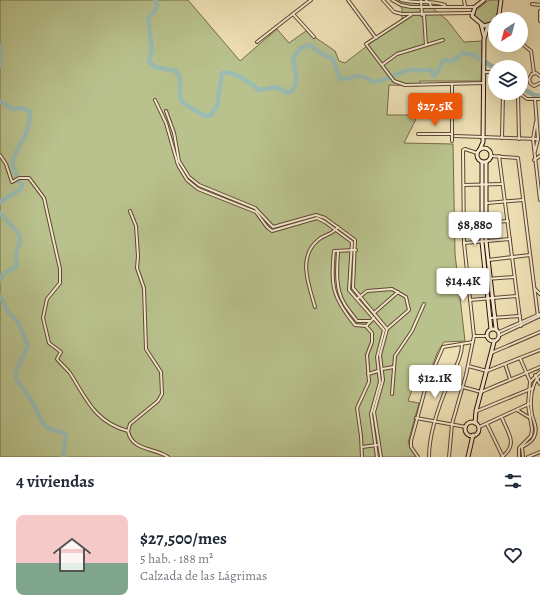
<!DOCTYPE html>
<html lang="es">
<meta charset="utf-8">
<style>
:root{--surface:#fff;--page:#f2f2f3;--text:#1f2937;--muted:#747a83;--line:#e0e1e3;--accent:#ea580c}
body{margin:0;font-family:Alegreya,serif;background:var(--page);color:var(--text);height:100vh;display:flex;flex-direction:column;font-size:15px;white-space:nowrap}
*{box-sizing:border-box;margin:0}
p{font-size:13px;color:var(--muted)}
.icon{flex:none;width:22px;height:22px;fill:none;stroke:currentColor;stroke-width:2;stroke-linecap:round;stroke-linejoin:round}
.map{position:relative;height:457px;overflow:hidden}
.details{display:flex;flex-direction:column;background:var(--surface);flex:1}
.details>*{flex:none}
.needle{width:26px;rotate:216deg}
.fabs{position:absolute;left:488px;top:12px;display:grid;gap:8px}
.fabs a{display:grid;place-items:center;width:40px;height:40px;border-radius:50%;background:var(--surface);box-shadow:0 4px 16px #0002;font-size:20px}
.price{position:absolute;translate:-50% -34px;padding:0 9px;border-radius:4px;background:#fff;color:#222;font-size:13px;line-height:26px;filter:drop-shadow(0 1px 2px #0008)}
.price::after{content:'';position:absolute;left:50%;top:24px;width:12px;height:9px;margin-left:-6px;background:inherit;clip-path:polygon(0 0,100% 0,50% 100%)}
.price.active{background:var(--accent);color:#fff}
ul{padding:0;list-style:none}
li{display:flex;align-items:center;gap:12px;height:100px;padding:0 16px}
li+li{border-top:1px solid var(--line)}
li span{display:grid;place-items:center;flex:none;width:112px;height:80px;border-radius:8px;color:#555}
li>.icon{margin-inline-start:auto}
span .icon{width:48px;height:48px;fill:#fffc;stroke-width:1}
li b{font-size:17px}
h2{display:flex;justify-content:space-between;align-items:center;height:48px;padding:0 16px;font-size:17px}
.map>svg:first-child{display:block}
.green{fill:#b9c28d;stroke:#746a49}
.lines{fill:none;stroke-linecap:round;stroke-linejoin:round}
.river{stroke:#9abcb3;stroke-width:4.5}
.street-casing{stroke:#5f4631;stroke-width:4}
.secondary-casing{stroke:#2f1305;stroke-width:5}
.street{stroke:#f4ebcf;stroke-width:2}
.secondary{stroke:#f4ebcf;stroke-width:3}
</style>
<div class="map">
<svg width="540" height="457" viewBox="0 0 540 457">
<rect width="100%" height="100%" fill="#eee0b5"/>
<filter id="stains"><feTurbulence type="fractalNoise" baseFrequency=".005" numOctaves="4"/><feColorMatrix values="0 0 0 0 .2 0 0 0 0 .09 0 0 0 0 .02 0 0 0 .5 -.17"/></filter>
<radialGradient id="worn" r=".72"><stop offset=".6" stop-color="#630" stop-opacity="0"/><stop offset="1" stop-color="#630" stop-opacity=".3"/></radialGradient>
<g class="green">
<path d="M0,0H188L240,61L277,29L289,43L306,31L335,51L339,61L345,63L402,19V8L393,0H423L447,20L464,42L482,41L481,81H420L419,86L389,85L387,115H418L404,143L453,144L455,254L465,341L444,342L438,351L426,382L416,379L408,401L419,403L408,443L417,457H0Z"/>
<path d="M489,0H499L498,13L493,21L485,24L475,18V11Z"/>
</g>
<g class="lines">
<g class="river">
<path d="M155,0C160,8 154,12 148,18L152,49L149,62L155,67L176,71C184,83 178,87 181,99C182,104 201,114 206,116L211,115L217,106L222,73C235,71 249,82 259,90L276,87L288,93C301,87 295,70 293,59L300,48L310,45L319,52L333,59L340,79C356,79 356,71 373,82C386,81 397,73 409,70C417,69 423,72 431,69L433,75L435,76L443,61L446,60L453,61L463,53L474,55L495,68"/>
<path d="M0,44V66"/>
<path d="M521,88L534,95L540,96"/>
<path d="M0,101L13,109L23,108L30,112C30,139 16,143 12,165C17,172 16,179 22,185L21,189L0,202"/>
<path d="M0,213L19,234L20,243L16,253L17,266L3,274L0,280"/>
<path d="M0,296L8,312L18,322L28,346L16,371V379L32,401L43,424L48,428L66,434L63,457"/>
</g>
<g class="street-casing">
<g id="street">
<path d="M348,0L376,38"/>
<path d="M383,0L394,12L402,14L472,13"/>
<path d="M392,0L401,5L411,7H475"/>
<path d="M401,0C417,4 429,0 445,5"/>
<path d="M464,0L465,6"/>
<path d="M421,1L422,15"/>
<path d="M426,1L430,3L431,7"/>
<path d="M532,4L540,5"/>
<path d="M540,11V21"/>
<path d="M293,14L314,37"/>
<path d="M411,15L366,44L394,81L405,85L484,83"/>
<path d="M424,15L426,45"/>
<path d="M491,24L495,27"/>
<path d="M257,42L311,0"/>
<path d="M521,43L531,51L534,73"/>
<path d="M382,65L397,54L443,40"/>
<path d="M484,72H491L495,73"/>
<path d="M540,76L536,73L532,74L529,79L530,83L534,86L540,83"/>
<path d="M452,84V141"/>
<path d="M518,93L519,139"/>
<path d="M519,93L527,99H540"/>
<path d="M155,100L166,123L178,165L187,180L198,189L256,212L267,227L272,231L317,218L325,222L352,242L349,290L384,330L377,357L380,382L371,414L377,457"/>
<path d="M166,111L174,133L179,161L189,177L199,185L255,208L273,227L316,215L325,218L355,240L353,288L387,329L380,355L383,380L374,412L381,457"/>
<path d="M426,116L453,117"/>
<path d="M536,122L533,139L540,200"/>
<path d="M418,134H452"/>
<path d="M455,136L538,139"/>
<path d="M502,138L503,93"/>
<path d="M535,151L538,139L535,99"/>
<path d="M0,155L6,164L12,182L19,178H29L44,198L60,269V283L47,299L43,318L49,343L61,352L57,359C61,364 66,368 70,373C87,400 95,422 128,431C132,451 153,447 168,457"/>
<path d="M491,156L518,158L538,317"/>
<path d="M499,156L521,326"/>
<path d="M534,160L540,156"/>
<path d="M464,185L502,184"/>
<path d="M487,203L523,200"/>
<path d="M482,223L508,221"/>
<path d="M464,243L510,239"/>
<path d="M356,250L334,251C330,286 333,298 355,325L366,326L372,333V342L367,355L369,382L357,408L361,436L362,457"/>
<path d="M338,252C337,267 335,289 344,303C347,309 353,315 357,321H370"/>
<path d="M488,260L530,255"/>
<path d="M486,279L514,277"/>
<path d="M535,289L540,294"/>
<path d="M357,299L367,291L392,289L406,297L409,310L387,329"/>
<path d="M470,300L517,296"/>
<path d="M315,307C309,285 297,258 318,240C325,234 332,235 338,227"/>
<path d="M374,313L398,292"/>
<path d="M490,318L520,316"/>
<path d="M366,326L374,318"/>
<path d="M499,332L540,314"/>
<path d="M500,335L540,316"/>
<path d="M474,336H487"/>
<path d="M491,353L540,332"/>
<path d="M520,358L530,381"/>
<path d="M505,364L510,379"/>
<path d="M468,366L487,371L540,350"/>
<path d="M382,369L394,367"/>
<path d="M368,374L378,371"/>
<path d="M535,375L540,384"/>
<path d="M448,383L481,392L540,367"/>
<path d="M392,394L395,356L412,331L424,304"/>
<path d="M517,410L530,418"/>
<path d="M477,411L533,388"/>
<path d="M416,418L466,427"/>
<path d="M487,424L503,457"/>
<path d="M479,427L531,403"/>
<path d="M128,431L130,424L158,401L162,394L161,372L146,349L144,288L137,268L138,256L136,226L130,211"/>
<path d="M362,447L377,445"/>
<path d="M418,457L411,447V441L426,386L443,347L473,342"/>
<path d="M429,457C429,432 439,405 449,382C454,369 462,358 462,344"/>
<path d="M449,457L452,424L466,375L474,336L464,243L463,150L465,149L477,153"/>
<path d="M502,457C518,444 509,435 502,418"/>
<path d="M519,457V448L531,436L532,429L528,405L530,382L540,372"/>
<path d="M523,457L522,447C527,444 532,442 534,437C538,429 534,422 532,415C530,403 530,384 540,376"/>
<path d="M528,457L540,452"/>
</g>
</g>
<g class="secondary-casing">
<g id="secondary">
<path d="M484,0L475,7L472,16L484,26L491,24L495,21"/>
<path d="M497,19L499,14L501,0"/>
<path d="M481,24L484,36"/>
<circle cx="484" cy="155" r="7"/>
<path d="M480,149L483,142L484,39L488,25"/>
<path d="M482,162V242L491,329"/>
<path d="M486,162V241L496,329"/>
<circle cx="493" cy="335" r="6"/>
<circle cx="472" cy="429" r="7"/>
<path d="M475,423L476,411L494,342"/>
<path d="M468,457L473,435"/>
</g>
</g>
<use href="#street" class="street"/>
<use href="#secondary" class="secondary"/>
</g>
<rect width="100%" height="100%" filter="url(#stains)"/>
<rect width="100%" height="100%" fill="url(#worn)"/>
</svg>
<div class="fabs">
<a><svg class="needle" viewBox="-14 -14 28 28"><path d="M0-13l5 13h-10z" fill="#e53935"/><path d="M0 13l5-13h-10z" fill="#747a83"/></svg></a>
<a><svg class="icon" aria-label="layers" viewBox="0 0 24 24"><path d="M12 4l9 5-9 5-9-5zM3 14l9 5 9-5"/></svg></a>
</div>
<b class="price active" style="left:435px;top:127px">$27.5K</b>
<b class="price" style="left:475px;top:246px">$8,880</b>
<b class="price" style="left:463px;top:302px">$14.4K</b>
<b class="price" style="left:435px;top:399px">$12.1K</b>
</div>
<section class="details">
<h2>4 viviendas<svg class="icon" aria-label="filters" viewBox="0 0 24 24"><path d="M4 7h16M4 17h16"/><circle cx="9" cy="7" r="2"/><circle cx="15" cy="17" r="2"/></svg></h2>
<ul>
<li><span style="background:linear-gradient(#f6c9c9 60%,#7fa58c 0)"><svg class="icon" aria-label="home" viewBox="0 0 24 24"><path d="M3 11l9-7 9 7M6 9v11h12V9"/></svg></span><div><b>$27,500/mes</b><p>5 hab. · 188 m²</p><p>Calzada de las Lágrimas</p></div><svg class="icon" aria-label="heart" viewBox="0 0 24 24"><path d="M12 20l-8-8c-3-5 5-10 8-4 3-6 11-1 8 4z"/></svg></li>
</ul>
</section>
